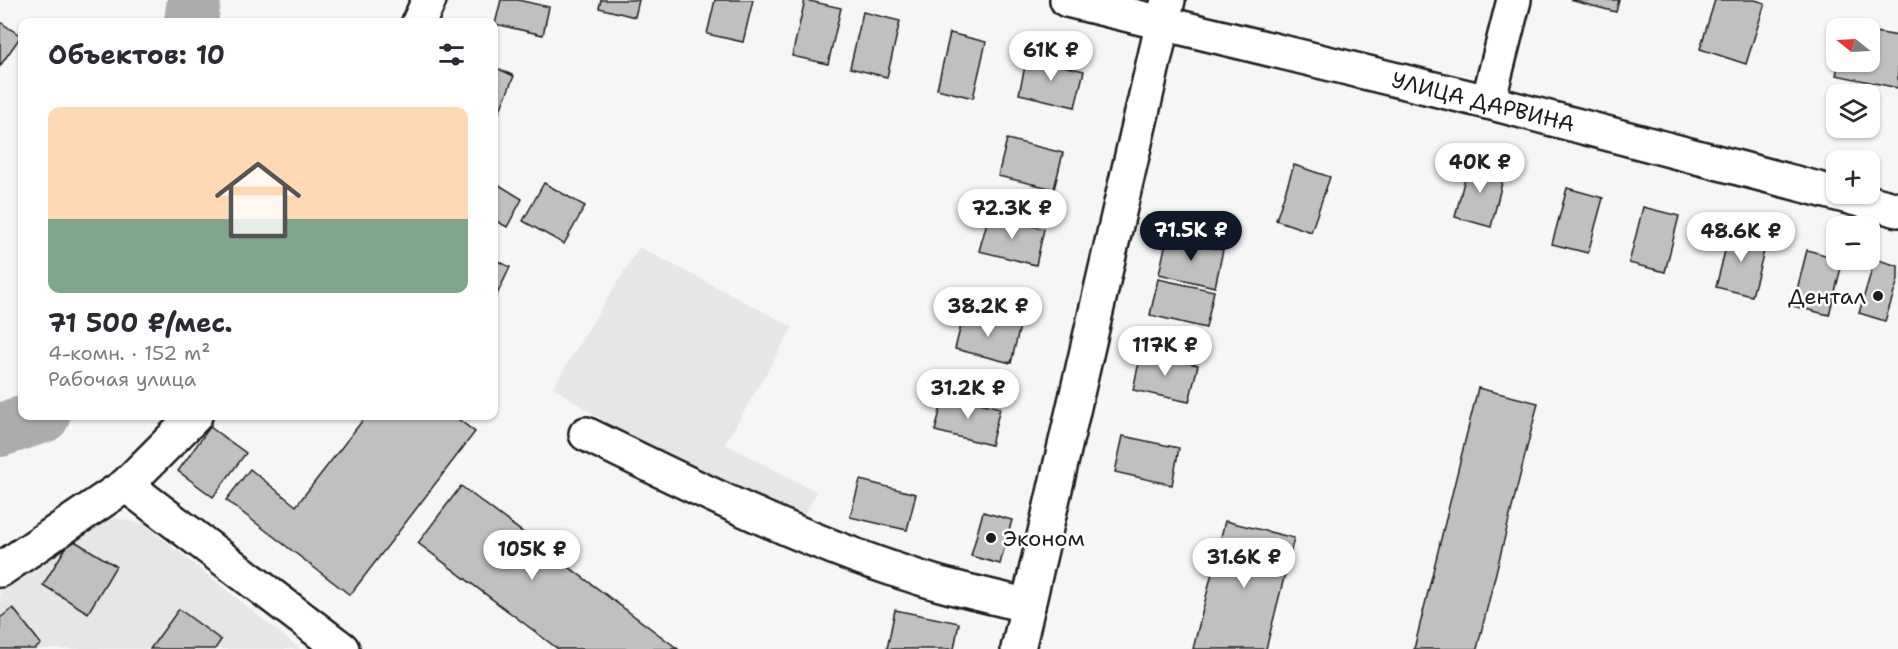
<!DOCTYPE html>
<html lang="ru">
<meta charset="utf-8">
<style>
:root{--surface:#fff;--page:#f2f2f3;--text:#2b2b33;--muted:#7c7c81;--line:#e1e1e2;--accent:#111827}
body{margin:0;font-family:"Shantell Sans",sans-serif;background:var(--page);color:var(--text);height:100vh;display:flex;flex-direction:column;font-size:22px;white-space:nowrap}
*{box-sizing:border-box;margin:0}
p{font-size:20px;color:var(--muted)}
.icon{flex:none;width:33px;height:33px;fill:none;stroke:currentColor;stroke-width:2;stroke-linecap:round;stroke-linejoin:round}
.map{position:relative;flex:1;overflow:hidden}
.sheet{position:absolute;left:18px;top:18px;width:480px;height:402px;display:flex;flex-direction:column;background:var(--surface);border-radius:12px;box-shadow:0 2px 4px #0004}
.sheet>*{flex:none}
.needle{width:39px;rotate:288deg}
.controls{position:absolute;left:1826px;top:18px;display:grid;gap:12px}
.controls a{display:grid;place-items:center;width:54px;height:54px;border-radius:12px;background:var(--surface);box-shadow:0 2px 4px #0004;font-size:30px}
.price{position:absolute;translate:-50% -51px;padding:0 14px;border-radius:21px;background:#fff;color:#222;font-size:20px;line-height:39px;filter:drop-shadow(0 2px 3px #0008)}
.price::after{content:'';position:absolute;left:50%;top:36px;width:18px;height:14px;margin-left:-9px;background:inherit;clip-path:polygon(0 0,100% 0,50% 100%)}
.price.selected{background:var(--accent);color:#fff}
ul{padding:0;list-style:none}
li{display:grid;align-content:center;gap:12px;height:318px;padding:0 30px}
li+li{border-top:2px solid var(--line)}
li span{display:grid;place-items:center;height:186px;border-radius:12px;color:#555}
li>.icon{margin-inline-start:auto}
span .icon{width:108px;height:108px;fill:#fffc;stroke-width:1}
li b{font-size:26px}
h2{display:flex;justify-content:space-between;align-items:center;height:72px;padding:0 30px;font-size:26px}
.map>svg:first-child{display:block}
.built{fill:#e6e6e6}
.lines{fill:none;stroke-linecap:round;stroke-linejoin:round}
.river{stroke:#acacac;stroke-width:54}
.building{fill:#c0c0c0;stroke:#1c1c1c;stroke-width:1.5}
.minor-casing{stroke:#1c1c1c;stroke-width:38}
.minor{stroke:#fff;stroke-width:33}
.poi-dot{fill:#1c1c1c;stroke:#fff;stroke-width:2}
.labels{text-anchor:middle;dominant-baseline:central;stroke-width:5;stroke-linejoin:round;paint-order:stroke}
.street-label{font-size:22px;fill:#1c1c1c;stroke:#fff}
.poi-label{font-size:22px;fill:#1c1c1c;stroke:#fff;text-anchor:end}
</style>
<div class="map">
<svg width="1898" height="649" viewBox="0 0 1898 649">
<rect width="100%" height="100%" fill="#f6f6f6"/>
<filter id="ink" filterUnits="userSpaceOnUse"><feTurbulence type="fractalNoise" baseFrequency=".0167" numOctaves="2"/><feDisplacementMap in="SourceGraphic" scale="12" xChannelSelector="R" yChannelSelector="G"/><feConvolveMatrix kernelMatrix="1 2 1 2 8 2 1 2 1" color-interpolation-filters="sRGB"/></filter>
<g filter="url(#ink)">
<g class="built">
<path d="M639,247L793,327L725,444L817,492L802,520L641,447L553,387Z"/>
<path d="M100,515L144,524L300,649H0V583Z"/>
</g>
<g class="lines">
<g class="river">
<path d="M191,22L194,0"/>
<path d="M0,430L43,416"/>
</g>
</g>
<g class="building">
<path d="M501,0H518L549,7L543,35L495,24Z"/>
<path d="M601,0H639L635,17L599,8Z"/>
<path d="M715,0H753L743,42L707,34Z"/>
<path d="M805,0L841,8L828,64L792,56Z"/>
<path d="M1570,0H1619L1616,12Z"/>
<path d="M1715,0H1755L1765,3L1746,64L1700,49Z"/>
<path d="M863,12L900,21L887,77L850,68Z"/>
<path d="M0,22L21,36L0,66Z"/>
<path d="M1869,31L1898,36V88L1836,75L1839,62H1869Z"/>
<path d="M950,33L986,42L973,98L937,89Z"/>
<path d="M1027,57L1084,71L1075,107L1019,94Z"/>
<path d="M494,67L514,76L494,125Z"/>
<path d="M1007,139L1063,153L1054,189L998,176Z"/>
<path d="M1469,162L1505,171L1491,227L1455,217Z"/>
<path d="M1294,165L1330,177L1311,232L1276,220Z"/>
<path d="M494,182L522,199L507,227L494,220Z"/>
<path d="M544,183L585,206L564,244L523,221Z"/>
<path d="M1567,188L1603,198L1588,253L1552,244Z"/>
<path d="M1643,207L1679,216L1665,272L1629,263Z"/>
<path d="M989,215L1044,229L1036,265L979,251Z"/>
<path d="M1730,231L1767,240L1752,296L1716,287Z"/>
<path d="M1167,238L1223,250L1215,287L1159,274Z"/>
<path d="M1807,250L1843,260L1829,315L1793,306Z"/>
<path d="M494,259L510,267L494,301Z"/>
<path d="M1875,259L1898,266V280L1885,321L1859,313Z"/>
<path d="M1158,279L1214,291L1206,328L1150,315Z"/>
<path d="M964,313L1020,326L1011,363L955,349Z"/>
<path d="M1141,353L1198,365L1189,402L1133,390Z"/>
<path d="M1478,388L1538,403L1477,649H1414Z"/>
<path d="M944,394L1000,408L991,445L935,431Z"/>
<path d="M366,416H454L475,432L350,595L226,500L250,469L296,506Z"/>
<path d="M210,427L246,453L213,497L178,471Z"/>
<path d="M1123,436L1179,448L1172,485L1115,472Z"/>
<path d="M860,480L916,494L907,530L850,517Z"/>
<path d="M461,486L678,649H558L418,543Z"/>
<path d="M983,512L1012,520L1000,564L971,556Z"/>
<path d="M1225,521L1294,538L1266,649H1193Z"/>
<path d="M71,539L116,566L88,613L43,585Z"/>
<path d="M13,608L41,644L35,649H0V618Z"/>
<path d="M179,609L221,640L215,649H150Z"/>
<path d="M895,610L959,623L954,649H887Z"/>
</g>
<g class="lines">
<g class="minor-casing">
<g id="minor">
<path d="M1067,0L1488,102L1898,210"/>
<path d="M419,22L429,0"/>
<path d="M1488,102L1514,0"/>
<path d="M586,434C700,490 817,548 940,584C969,592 999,598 1028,606"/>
<path d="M126,485L342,649"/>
<path d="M0,570L126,485L195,416"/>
<path d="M1018,649L1168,0"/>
</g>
</g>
<use href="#minor" class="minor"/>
</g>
</g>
<g class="poi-dot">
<circle cx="1878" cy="296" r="6"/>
<circle cx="991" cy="538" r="6"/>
</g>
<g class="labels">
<g class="street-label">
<text transform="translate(1483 102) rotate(14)">УЛИЦА ДАРВИНА</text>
</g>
<g class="poi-label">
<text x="1866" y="296">Дентал</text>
<text x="1003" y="538" text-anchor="start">Эконом</text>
</g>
</g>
</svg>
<div class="controls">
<a><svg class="needle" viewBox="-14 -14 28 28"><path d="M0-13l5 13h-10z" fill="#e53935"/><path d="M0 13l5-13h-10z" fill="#7c7c81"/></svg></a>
<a><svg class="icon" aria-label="layers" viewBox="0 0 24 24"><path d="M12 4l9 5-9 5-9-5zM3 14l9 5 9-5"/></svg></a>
<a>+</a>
<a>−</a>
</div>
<b class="price" style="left:1051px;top:82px">61K ₽</b>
<b class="price" style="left:1480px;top:194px">40K ₽</b>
<b class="price" style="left:1012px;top:240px">72.3K ₽</b>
<b class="price selected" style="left:1191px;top:262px">71.5K ₽</b>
<b class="price" style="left:1741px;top:263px">48.6K ₽</b>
<b class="price" style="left:988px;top:338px">38.2K ₽</b>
<b class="price" style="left:1165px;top:377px">117K ₽</b>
<b class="price" style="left:968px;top:420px">31.2K ₽</b>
<b class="price" style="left:532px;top:581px">105K ₽</b>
<b class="price" style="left:1244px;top:589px">31.6K ₽</b>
<section class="sheet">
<h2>Объектов: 10<svg class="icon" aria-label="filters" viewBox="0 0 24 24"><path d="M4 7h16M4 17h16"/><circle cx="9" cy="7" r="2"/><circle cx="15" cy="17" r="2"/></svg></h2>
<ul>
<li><span style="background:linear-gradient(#ffd9b3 60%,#7fa58c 0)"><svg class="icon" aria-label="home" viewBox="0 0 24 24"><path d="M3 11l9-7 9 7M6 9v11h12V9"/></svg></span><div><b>71 500 ₽/мес.</b><p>4-комн. · 152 m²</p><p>Рабочая улица</p></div></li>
</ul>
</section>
</div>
